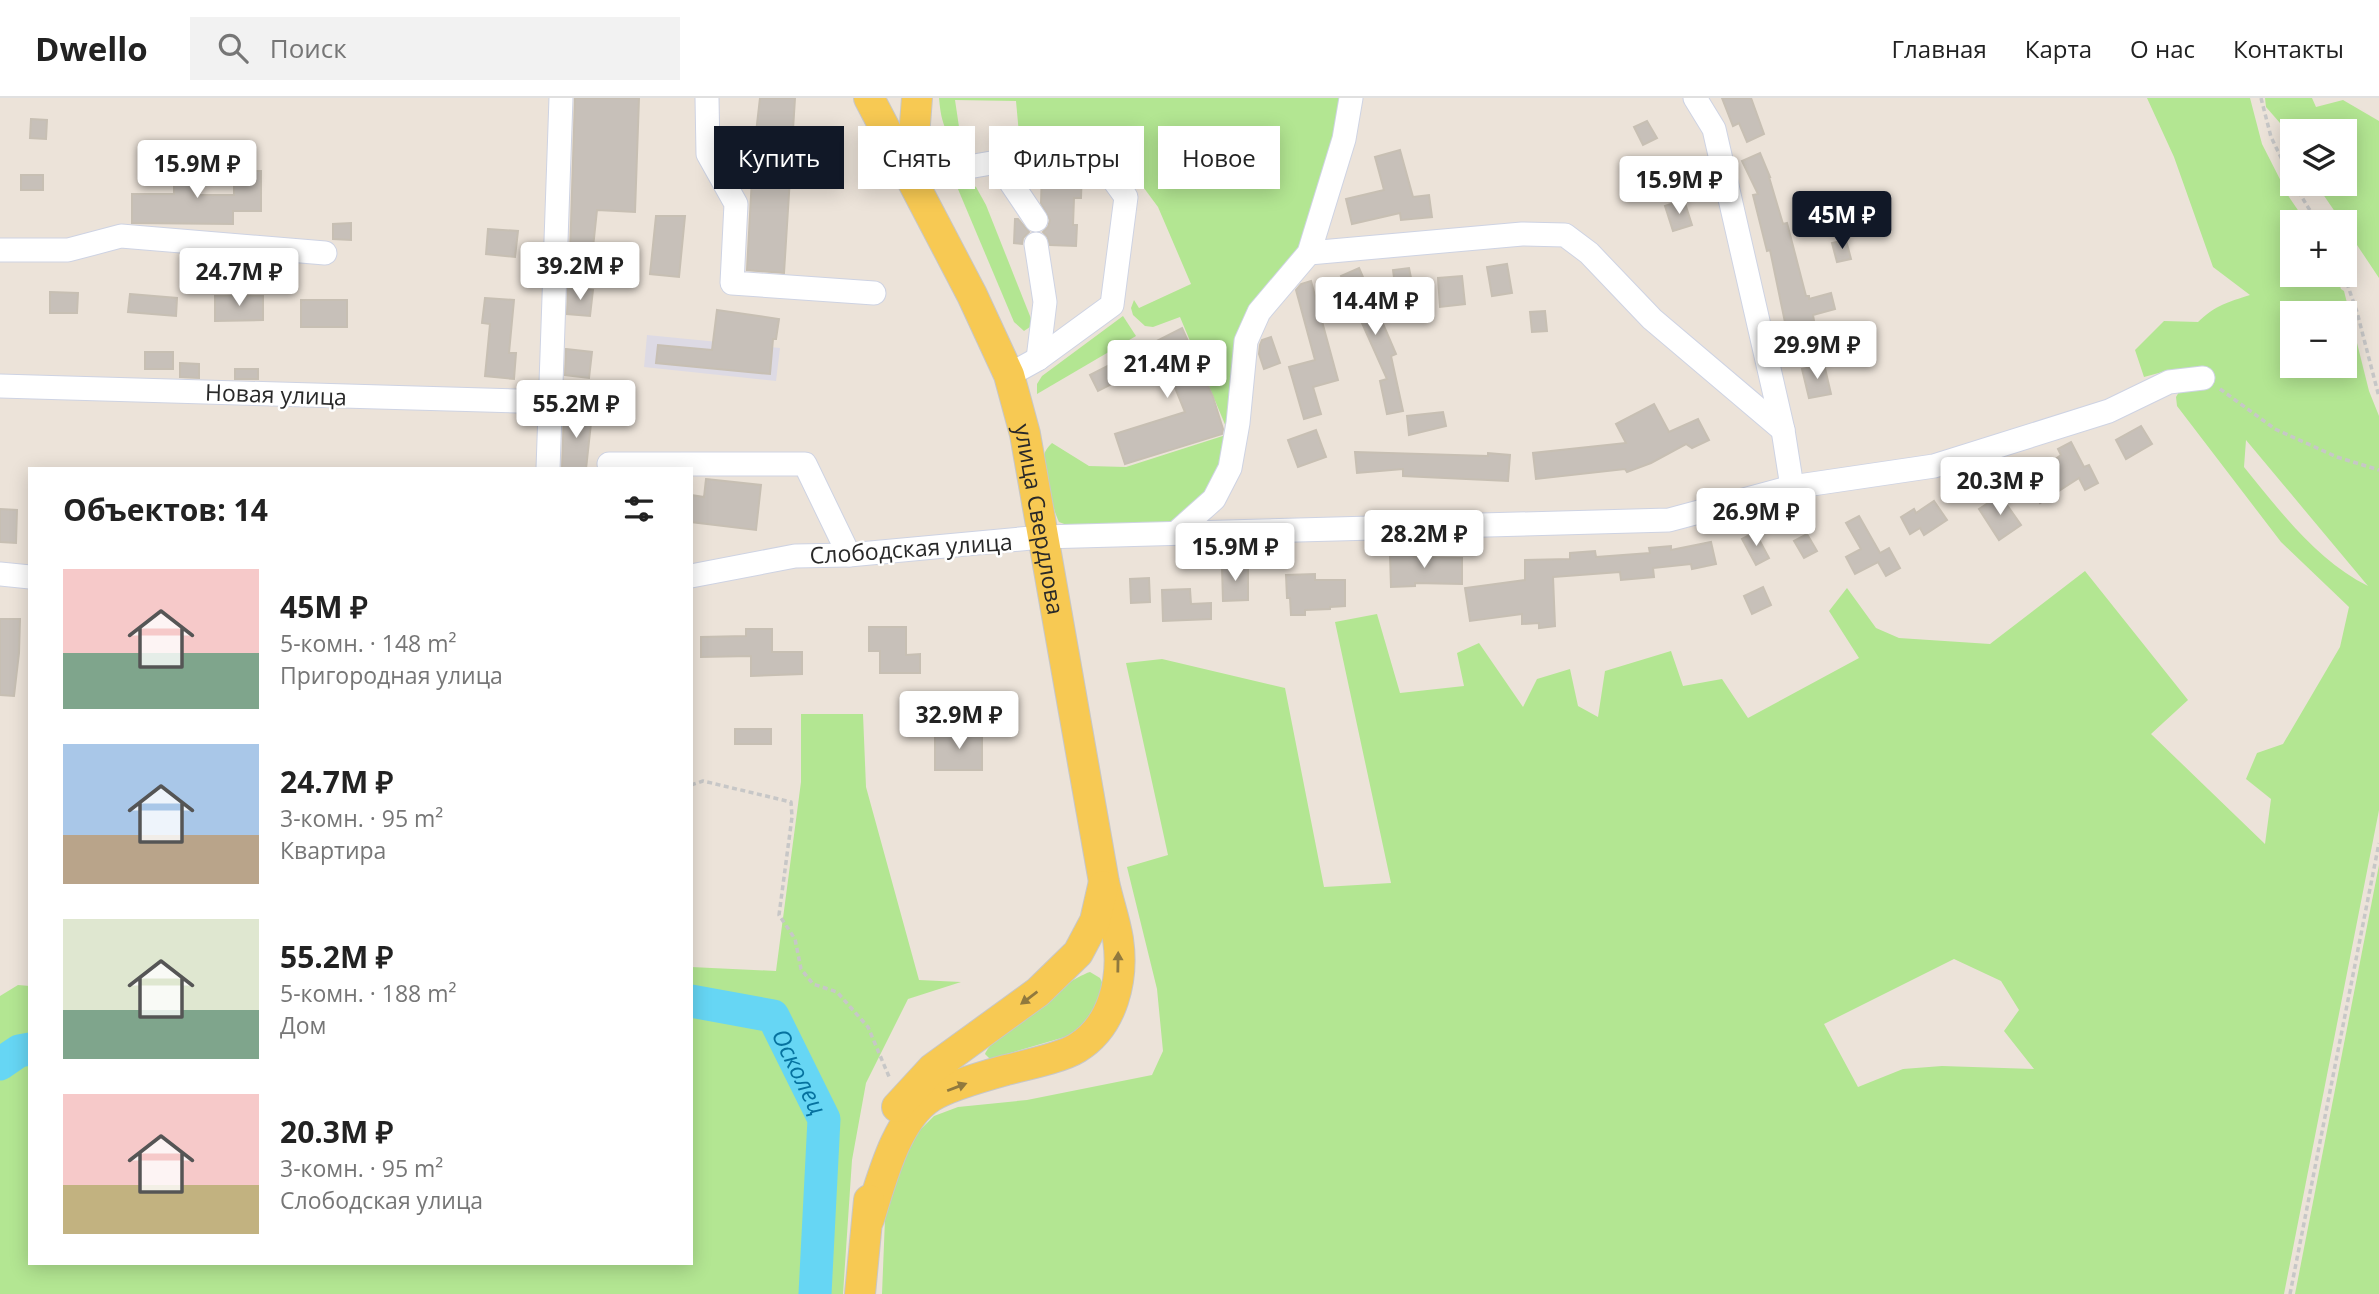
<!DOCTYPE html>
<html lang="ru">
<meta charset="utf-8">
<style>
:root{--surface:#fff;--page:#f2f2f2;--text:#222;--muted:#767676;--line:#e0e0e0;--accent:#111827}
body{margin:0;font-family:"Open Sans",sans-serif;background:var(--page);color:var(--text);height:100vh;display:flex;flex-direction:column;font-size:26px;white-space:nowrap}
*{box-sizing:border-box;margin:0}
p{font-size:23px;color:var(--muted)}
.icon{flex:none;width:38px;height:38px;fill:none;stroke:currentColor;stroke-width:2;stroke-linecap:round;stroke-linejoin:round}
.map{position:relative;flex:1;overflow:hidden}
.sheet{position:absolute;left:28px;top:369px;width:665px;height:798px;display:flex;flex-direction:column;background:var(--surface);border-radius:0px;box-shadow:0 4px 18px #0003}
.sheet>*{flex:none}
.banner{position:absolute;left:714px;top:28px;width:665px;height:63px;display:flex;gap:14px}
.tools{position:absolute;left:2280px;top:21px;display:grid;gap:14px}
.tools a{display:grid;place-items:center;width:77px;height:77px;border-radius:0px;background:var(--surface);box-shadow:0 4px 18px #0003;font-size:35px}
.price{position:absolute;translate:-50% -60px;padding:0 16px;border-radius:7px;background:#fff;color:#222;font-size:23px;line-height:46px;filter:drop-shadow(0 2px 4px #0008)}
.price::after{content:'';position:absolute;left:50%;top:42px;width:21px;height:16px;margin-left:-10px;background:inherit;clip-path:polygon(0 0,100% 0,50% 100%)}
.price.on{background:var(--accent);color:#fff}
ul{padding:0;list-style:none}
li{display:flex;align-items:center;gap:21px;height:175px;padding:0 35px}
li span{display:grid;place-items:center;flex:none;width:196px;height:140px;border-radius:0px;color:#555}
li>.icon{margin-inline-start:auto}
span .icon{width:84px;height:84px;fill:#fffc;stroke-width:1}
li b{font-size:30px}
h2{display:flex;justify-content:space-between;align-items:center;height:84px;padding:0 35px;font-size:30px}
.pill{padding:0 24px;border-radius:0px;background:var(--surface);box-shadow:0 4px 18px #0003;font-size:24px;line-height:63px}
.pill.on{background:var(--accent);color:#fff}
header{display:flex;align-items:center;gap:42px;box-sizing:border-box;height:98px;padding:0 35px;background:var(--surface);border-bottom:2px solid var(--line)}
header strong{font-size:33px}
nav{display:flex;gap:38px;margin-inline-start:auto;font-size:24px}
.search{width:490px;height:63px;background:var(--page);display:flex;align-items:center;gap:18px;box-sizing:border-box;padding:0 24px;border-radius:0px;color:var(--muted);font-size:26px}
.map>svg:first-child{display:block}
.industrial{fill:#dddae4}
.green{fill:#b3e692;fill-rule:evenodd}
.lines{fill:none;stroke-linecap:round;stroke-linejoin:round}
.river{stroke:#66d6f4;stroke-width:33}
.building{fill:#c7c0b9;stroke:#c7bfb3;stroke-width:2}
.minor-casing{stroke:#ced3e3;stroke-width:25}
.major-casing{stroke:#c7c7c7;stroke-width:32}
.path{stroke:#c7c7c7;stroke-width:3.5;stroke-dasharray:5 3.5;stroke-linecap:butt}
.minor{stroke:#fff;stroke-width:23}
.major{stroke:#f7c953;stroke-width:30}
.oneway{fill:#90793e}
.labels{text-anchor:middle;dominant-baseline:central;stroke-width:5;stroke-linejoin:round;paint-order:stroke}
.street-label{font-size:23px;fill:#292929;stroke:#fff}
.water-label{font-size:24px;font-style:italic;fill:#06729f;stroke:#fff}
</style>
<header>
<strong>Dwello</strong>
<div class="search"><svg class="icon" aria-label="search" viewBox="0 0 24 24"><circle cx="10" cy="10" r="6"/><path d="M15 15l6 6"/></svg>Поиск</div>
<nav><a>Главная</a><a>Карта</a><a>О нас</a><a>Контакты</a></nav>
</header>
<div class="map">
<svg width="2379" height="1196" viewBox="0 0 2379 1196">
<rect width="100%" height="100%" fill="#ece3d9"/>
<path class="industrial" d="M647,237L780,250L776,283L644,269Z"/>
<g class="green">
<path d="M939,0H1341L1320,96L1298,153L1247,217L1237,251L1233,327L1221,370L1204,401L1168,429L1075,430L1059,424C1053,412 1043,373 1044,360C1044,353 1048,349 1052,345L1089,368L1126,369L1229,336L1180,219L1153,229L1145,228L1133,217L1131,210L1134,202L1139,210L1191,186L1158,109L1104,36L1020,47L1016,3L955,2L962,49C944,38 941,21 939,0Z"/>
<path d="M2147,0H2250L2262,46L2289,99L2306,124H2292V177H2336L2341,191L2344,193L2369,293L2379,318V712L2284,1196H882L885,1121L901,1068L916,1036L934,1018L958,1009L1027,1002L1152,977L1163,953L1157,891L1127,769L1168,757L1126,565L1162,561L1285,590L1324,789L1391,785L1335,524L1377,516L1400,595L1464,588L1457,555L1479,545L1523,609L1537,581L1570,571L1578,608L1598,619L1605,573L1671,553L1683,588L1722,581L1748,620L1859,560L1829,513L1847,490L1876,530L1899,540L1990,546L2085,473L2188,602L2151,636L2265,746L2271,701L2246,681L2257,655L2283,646L2340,549L2349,509L2281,444L2177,308L2176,299L2189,277L2166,273L2144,279L2135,252L2164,223L2198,224C2216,207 2228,204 2250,197L2213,169L2174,59ZM2292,215H2345V268H2292ZM2246,342L2368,488C2317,463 2280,413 2244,369ZM1954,861L2001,883L2019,912L2004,933L2034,971L1942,968L1903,971L1858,989L1824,926Z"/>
<path d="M2265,0H2312L2316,9L2343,2L2379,23V180L2345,129V124H2342L2316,86H2345V33H2292V47L2280,25L2266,9Z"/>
<path d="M965,82L976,89L986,107L1032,223L1030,229L1024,233L1014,224L955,84Z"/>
<path d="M1123,218L1136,238L1037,296V286L1042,278Z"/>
<path d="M801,616H863L866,689L919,882L961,884L908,901L866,985L852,1062L843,1196H822L832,1019L778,911L691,915V869L776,873L801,684Z"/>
<path d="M2379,767V1196H2295Z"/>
<path d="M1090,874L1100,880L1105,891L1102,909L1075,936L990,961L985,956C992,937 1069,880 1090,874Z"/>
<path d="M18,887L30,888V1166H691V919L769,924L814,1023L807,1196H0V898Z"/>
</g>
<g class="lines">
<g class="river">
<path id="s1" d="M691,903L773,918L824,1021L815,1196"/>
<path d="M0,966L19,953L30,951"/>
</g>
</g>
<g class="building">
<path d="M575,0H639L635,114L597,112L592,159L570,157Z"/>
<path d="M760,0H795L784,175L747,172L753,61Z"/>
<path d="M1722,0H1751L1764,36L1747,44L1739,25L1733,28Z"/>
<path d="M31,21L47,22L46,41L30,40Z"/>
<path d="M1647,23L1657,40L1643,47L1634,29Z"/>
<path d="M1400,52L1413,99L1429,97L1432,119L1401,122L1400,115L1352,126L1346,101L1384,92L1375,59Z"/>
<path d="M1760,55L1770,79H1769L1783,126L1787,125L1806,198H1809V201L1831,195L1835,211L1813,217L1814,223L1786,229L1770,152L1767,153L1753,97L1758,96L1742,63Z"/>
<path d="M174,58L194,59V97H234V73H261V113H233V126L132,125V96H174Z"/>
<path d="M1054,70L1082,71L1081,100H1074L1073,127H1077L1076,148L1050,147L1047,138L1043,134L1048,129L1050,122L1041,105L1042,72Z"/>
<rect x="21" y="77" width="22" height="15"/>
<path d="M1684,102L1692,127L1673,133L1665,108Z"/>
<path d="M656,118H685L679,179L650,176Z"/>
<path d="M1015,121H1018L1029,134L1023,140L1022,146L1014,145Z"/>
<path d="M351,125V142L333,141V126Z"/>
<path d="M488,131L518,133L515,159L486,156Z"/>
<path d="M1846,142L1851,161L1837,164L1832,145Z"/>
<path d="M1507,166L1512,195L1492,198L1487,169Z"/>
<path d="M1359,170L1396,256L1391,258L1403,313L1387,316L1380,283L1387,281L1341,178Z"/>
<path d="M1409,170L1412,185L1395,187L1393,172Z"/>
<path d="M1462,178L1465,206L1440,209L1438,180Z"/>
<path d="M1311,183L1338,282L1313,289L1321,316L1304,321L1289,269L1315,262L1296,192L1301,186Z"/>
<path d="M568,190L593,192L590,218L567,216Z"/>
<path d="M50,194L78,195L77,215H50Z"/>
<path d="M130,196L177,200L176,218L128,214Z"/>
<path d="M215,198H263V222L215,223Z"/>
<path d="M485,200L514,202L509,255H516L514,281L485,278L490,226L482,225Z"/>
<rect x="301" y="202" width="46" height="27"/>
<path d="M717,212L779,221L776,241H773L770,276L656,265L658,247L712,252Z"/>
<path d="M1545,213L1547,233L1532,234L1530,214Z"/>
<path d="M1182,230L1213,299L1223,331L1222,336L1125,366L1115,336L1185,314L1163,260L1098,293L1090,277Z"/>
<path d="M1271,239L1280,265L1264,271L1259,256L1260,247L1262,242Z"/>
<path d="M566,251L592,254L589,280L565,277Z"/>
<rect x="145" y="254" width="28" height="17"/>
<path d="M180,265L199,266V280L180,279Z"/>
<path d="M1824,266L1831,296L1809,300L1802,271Z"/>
<rect x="235" y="271" width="23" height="10"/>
<path d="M1654,306L1669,334L1698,321L1709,342L1692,350L1686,346L1651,365L1627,374L1625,371L1536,381L1533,355L1626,345L1616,326Z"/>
<path d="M564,313L592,316L586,371H562Z"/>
<path d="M1443,314L1446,328L1409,337L1407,318Z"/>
<path d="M2141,328L2152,346L2126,361L2116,342Z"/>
<path d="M1316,332L1326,359L1298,369L1288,342Z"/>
<path d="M2071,344L2084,369L2089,367L2098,385L2085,392L2079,380L2040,405L2025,382L2061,357L2058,351Z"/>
<path d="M1355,354L1488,358V355L1510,357L1508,383L1403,378V371L1357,375Z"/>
<path d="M706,381L761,387L756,432L691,424V397L704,399Z"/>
<path d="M2000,397L2021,427L1999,442L1979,411Z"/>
<path d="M1934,403L1947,422L1924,437L1920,430L1910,436L1901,419L1914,411L1916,415Z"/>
<path d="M0,411L17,412L16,445L0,444Z"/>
<path d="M1859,418L1880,455L1889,450L1900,470L1886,478L1878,464L1855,476L1846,459L1861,451L1846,425Z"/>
<path d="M1755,434L1769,460L1756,467L1742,441Z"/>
<path d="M1807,436L1817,453L1804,460L1794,443Z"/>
<path d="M1711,444L1716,466L1692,471L1691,466L1653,470L1654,479L1621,482L1620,474L1553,479L1555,528L1539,530V525L1522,526V516L1470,523L1465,490L1525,482V462L1570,461V455L1595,453L1596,459L1650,455L1649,450L1671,448V452Z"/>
<path d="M1414,455V459L1462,460V486L1415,485V488L1391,489L1390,456Z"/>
<path d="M1248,468V502L1223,503L1222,469Z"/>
<path d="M1315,476V482H1345V508L1330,509V511L1305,512V517H1291L1290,500H1287L1286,477Z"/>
<path d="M1149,480L1150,504L1131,505L1130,481Z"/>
<path d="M1763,489L1771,507L1752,516L1744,498Z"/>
<path d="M1190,491L1191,506L1211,505V521L1163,523L1162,492Z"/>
<path d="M0,521H20L19,555L14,598L0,597Z"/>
<path d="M869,529H906V557L920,556V575H880V553H869Z"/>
<path d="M746,531H772V554H802V576L751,578V558L701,559V539L746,538Z"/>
<rect x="735" y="631" width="36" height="15"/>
<path d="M982,634V672H935V635Z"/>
</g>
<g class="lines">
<g class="minor-casing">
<g id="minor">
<path d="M707,0L708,56L736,106L732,185L874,195"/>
<path d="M1695,0L1714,31L1783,332L1792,389"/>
<path d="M997,64L1036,122"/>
<path d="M911,79L997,64L1091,51L1126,99L1112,207L1038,261L1009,277"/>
<path d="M1036,146L1045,204L1038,261"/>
<path d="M0,152H68L121,138L325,155"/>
<path d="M1309,155L1522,136L1565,137L1589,155L1652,221L1783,332"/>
<path d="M0,288L551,304"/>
<path d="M609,366H805L849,457"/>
<path d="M548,371L561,0"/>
<path d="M1177,434L1214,401L1230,370L1238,325L1246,243L1259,214L1309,155L1344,41L1351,0"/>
<path d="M0,476L30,479"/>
<path d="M691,478L795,458L849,457L1042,439L1669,422L1792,389L1934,368L2109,313L2169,284L2203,280"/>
</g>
</g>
<g class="major-casing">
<g id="major">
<path id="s2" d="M869,0L972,197L1009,277L1025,336L1104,784C1108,803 1115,822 1118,841C1124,881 1113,928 1077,950C1061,960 1026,967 1006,972C988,977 946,989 931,999C896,1021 881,1084 869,1121"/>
<path d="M911,78L917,0"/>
<path d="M897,1009L932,971L1038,894L1078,855L1095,823L1103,788"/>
<path d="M860,1196L869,1102"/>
</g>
</g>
<g class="path">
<path d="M2261,0L2271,39L2292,82"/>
<path d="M2294,86L2317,124"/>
<path d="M2344,177L2357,214L2379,299"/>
<path d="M2220,291L2275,331L2337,359L2379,372"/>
<path d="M691,687L703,683L791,704L792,719L779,817L795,841L801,871L813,886L837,894L868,929L890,981"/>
<path d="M2290,1196L2379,745"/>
</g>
<use href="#minor" class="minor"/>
<use href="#major" class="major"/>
</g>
<defs><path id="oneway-solid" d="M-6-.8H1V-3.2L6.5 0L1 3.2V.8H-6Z" transform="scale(1.75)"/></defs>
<g class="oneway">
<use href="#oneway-solid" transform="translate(1118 864) rotate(-89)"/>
<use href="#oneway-solid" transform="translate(1029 900) rotate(143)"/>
<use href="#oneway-solid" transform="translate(957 989) rotate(-21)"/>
</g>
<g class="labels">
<g class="street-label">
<text transform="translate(276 296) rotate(2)">Новая улица</text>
<text stroke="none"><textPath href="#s2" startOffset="458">улица Свердлова</textPath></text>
<text transform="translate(911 450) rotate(-4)">Слободская улица</text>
</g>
<g class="water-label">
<text stroke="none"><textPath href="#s1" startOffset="145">Осколец</textPath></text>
</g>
</g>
</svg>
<div class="tools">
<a><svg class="icon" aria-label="layers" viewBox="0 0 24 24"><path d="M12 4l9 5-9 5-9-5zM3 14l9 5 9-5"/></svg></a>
<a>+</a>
<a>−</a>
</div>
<b class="price" style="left:197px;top:102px">15.9M ₽</b>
<b class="price" style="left:1679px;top:118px">15.9M ₽</b>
<b class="price on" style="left:1842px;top:153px">45M ₽</b>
<b class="price" style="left:580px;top:204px">39.2M ₽</b>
<b class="price" style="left:239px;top:210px">24.7M ₽</b>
<b class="price" style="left:1375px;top:239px">14.4M ₽</b>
<b class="price" style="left:1817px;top:283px">29.9M ₽</b>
<b class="price" style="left:1167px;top:302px">21.4M ₽</b>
<b class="price" style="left:576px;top:342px">55.2M ₽</b>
<b class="price" style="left:2000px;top:419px">20.3M ₽</b>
<b class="price" style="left:1756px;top:450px">26.9M ₽</b>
<b class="price" style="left:1424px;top:472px">28.2M ₽</b>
<b class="price" style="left:1235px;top:485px">15.9M ₽</b>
<b class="price" style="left:959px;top:653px">32.9M ₽</b>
<div class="banner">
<a class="pill on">Купить</a>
<a class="pill">Снять</a>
<a class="pill">Фильтры</a>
<a class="pill">Новое</a>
</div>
<section class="sheet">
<h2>Объектов: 14<svg class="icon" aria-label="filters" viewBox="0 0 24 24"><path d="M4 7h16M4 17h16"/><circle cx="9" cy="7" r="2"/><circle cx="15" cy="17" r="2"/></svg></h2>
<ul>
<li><span style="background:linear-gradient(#f6c9c9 60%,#7fa58c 0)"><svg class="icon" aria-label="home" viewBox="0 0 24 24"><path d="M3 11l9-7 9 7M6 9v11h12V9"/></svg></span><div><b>45M ₽</b><p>5-комн. · 148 m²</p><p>Пригородная улица</p></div></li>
<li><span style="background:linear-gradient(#a9c7e8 65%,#b9a48a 0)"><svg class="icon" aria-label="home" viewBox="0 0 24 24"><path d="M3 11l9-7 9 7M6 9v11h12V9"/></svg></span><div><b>24.7M ₽</b><p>3-комн. · 95 m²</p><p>Квартира</p></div></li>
<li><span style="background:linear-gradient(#dfe7d0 65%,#7fa58c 0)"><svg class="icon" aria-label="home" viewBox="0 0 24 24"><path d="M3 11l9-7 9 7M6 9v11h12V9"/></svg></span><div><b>55.2M ₽</b><p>5-комн. · 188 m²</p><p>Дом</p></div></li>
<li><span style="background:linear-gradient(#f6c9c9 65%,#c2b280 0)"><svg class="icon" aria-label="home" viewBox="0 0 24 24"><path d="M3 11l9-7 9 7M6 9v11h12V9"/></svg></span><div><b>20.3M ₽</b><p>3-комн. · 95 m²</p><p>Слободская улица</p></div></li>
</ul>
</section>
</div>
